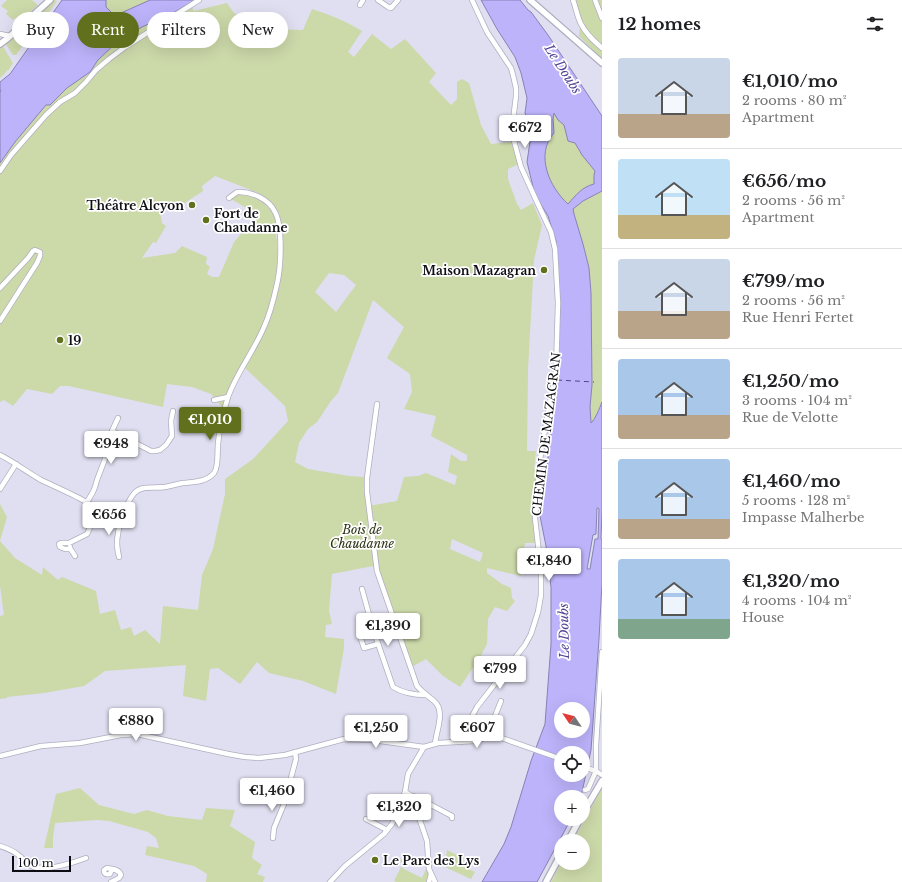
<!DOCTYPE html>
<meta charset="utf-8">
<style>
:root{--surface:#fff;--page:#f6f6f6;--text:#202124;--muted:#757577;--line:#e0e0e0;--accent:#61701d}
body{margin:0;font-family:"Libre Baskerville",serif;background:var(--page);color:var(--text);height:100vh;display:flex;flex-direction:column;font-size:15px;white-space:nowrap}
*{box-sizing:border-box;margin:0}
p{font-size:13px;color:var(--muted)}
.icon{flex:none;width:22px;height:22px;fill:none;stroke:currentColor;stroke-width:2;stroke-linecap:round;stroke-linejoin:round}
.map{position:relative;flex:1;overflow:hidden}
.sheet{display:flex;flex-direction:column;background:var(--surface);width:300px}
.sheet>*{flex:none}
.top-card{position:absolute;left:12px;top:12px;width:380px;height:36px;display:flex;gap:8px}
.needle{width:26px;rotate:305deg}
.controls{position:absolute;left:554px;top:702px;display:grid;gap:8px}
.controls a{display:grid;place-items:center;width:36px;height:36px;border-radius:50%;background:var(--surface);box-shadow:0 4px 16px #0002;font-size:20px}
.scale{position:absolute;left:12px;bottom:10px;width:59px;box-sizing:border-box;padding-left:4px;border:2px solid #0e0d13;border-top:0;font-size:11px;line-height:14px;white-space:nowrap;color:#0e0d13;-webkit-text-stroke:3px #fff;paint-order:stroke}
.price{position:absolute;translate:-50% -34px;padding:0 9px;border-radius:4px;background:#fff;color:#222;font-size:13px;line-height:26px;filter:drop-shadow(0 1px 2px #0008)}
.price::after{content:'';position:absolute;left:50%;top:24px;width:12px;height:9px;margin-left:-6px;background:inherit;clip-path:polygon(0 0,100% 0,50% 100%)}
.price.current{background:var(--accent);color:#fff}
ul{padding:0;list-style:none}
li{display:flex;align-items:center;gap:12px;height:100px;padding:0 16px}
li+li{border-top:1px solid var(--line)}
li span{display:grid;place-items:center;flex:none;width:112px;height:80px;border-radius:4px;color:#555}
li>.icon{margin-inline-start:auto}
span .icon{width:48px;height:48px;fill:#fffc;stroke-width:1}
li b{font-size:17px}
h2{display:flex;justify-content:space-between;align-items:center;height:48px;padding:0 16px;font-size:17px}
.chip{padding:0 14px;border-radius:18px;background:var(--surface);box-shadow:0 4px 16px #0002;font-size:14px;line-height:36px}
.chip.current{background:var(--accent);color:#fff}
main{display:flex;flex:1;min-height:0}
.map>svg:first-child{display:block}
.green{fill:#ccd9a9;fill-rule:evenodd}
.water{fill:#bcb3fa;stroke:#8881b5;fill-rule:evenodd}
.lines{fill:none;stroke-linecap:round;stroke-linejoin:round}
.ferry{stroke:#544395;stroke-width:1;stroke-dasharray:5 4;stroke-linecap:butt}
.minor-casing{stroke:#afaebf;stroke-width:6}
.major-casing{stroke:#afaebf;stroke-width:8}
.minor{stroke:#fff;stroke-width:4.5}
.major{stroke:#fff;stroke-width:5.5}
.poi-dot{fill:#61701d;stroke:#fff;stroke-width:1.5}
.labels{text-anchor:middle;dominant-baseline:central;stroke-width:3.5;stroke-linejoin:round;paint-order:stroke}
.poi-label{font-size:12px;font-weight:bold;fill:#0e0d13;stroke:#fff;text-anchor:start}
.street-label{font-size:12px;fill:#0e0d13;stroke:#fff}
.park-label{font-size:12px;font-style:italic;fill:#2a3010;stroke:#fff}
.water-label{font-size:13px;font-style:italic;fill:#544395;stroke:#fff}
</style>
<main>
<div class="map">
<svg width="602" height="882" viewBox="0 0 602 882">
<rect width="100%" height="100%" fill="#e0dff1"/>
<g class="green">
<path d="M7,0H32L38,5L19,22L15,18L13,20L6,14L8,11L1,6Z"/>
<path d="M54,0L57,1L35,32L33,31L35,33L26,46L24,44L16,55H13L5,43Z"/>
<path d="M106,0H150L121,13H112L106,7Z"/>
<path d="M574,0H602V59L579,36L580,25Z"/>
<path d="M227,3L234,13L274,29L303,30L312,9C330,15 346,21 362,31L348,52L354,57L372,34L391,49L405,39L436,73L429,82L451,105L457,99V82L462,79L469,83L481,125L491,144L511,142L519,164L508,169V179L517,204L521,210L533,203L542,225L534,260L528,370L527,451H536L534,468L537,472L533,518L536,543H525L520,570L521,576L487,568V573L502,584L511,588L512,598L515,601L507,611L495,607L488,619L487,644L479,659L460,687L443,676L426,659L412,667L394,615L389,600L373,566L332,574L329,611L332,624L326,625L325,637L344,639V648L336,694L303,681L269,673L257,662L240,684L218,668L210,669L206,701L183,696L186,665L105,671L84,686L44,693L7,697V698L0,699V616L4,615L0,586V504L7,517L0,541L15,558L42,575L43,567L58,580L62,577L96,591L100,614L115,610L121,630L131,627L134,636L145,630L160,644L163,606L198,610L202,575L213,549L225,494V479L253,459L288,421L285,406L245,368L266,326L279,282L282,254V225L279,213L274,206L267,199L256,192L215,176L202,186L203,191L177,208L175,210L170,207L160,212L162,223L166,226L156,243L153,242L142,258L175,253L182,246L207,257L206,264L210,267L207,274L212,277H219L234,242L257,215L255,213L231,199C234,197 236,195 240,195C253,192 271,206 275,218C275,221 277,225 277,227C277,232 275,235 277,240L278,282L264,327L241,365L227,394L223,408L211,394L192,387L167,384L163,407L69,386H60L52,394L27,389L13,406L4,400L0,402V163L15,142L46,105H50L67,88L90,72L98,60L117,42L142,27L173,13L190,4L194,11ZM329,273L344,275L356,285L336,312L315,292ZM373,300L404,327L387,358L410,374L412,392L404,409L436,416L431,436L467,455V461H461L451,454L448,472L457,476L455,485L426,473L418,476L404,477L397,501L368,506L364,477L349,476L308,469L295,462L299,443L308,429L317,422L331,401L338,393ZM452,539L483,553L480,562L450,549Z"/>
<path d="M2,45L13,63L8,71L5,69L7,71L0,78V46Z"/>
<path d="M554,113L558,120L564,125L568,141L575,143L582,155L595,171L594,175V184C582,187 576,196 568,204C549,187 535,154 554,133L553,119Z"/>
<path d="M602,191V402C598,409 597,418 591,423L590,407L592,385L591,293L589,268L583,244L574,214L573,209L583,201Z"/>
<path d="M80,788L99,805L134,814L147,810L168,816L202,820L206,808L235,810L230,826L255,842L252,858L262,865L257,874L265,877L263,882H206L207,874L194,866L145,855L147,846L159,848L156,838L148,832L109,821L97,820L55,823L53,837V848H44L56,794Z"/>
<path d="M602,788V882H551L561,863H583V841H573Z"/>
<path d="M447,850L461,857L458,864L475,872L471,879L445,867Z"/>
<path d="M400,859L404,861L405,863L402,868L422,878L426,869L428,870L429,875L427,882H397L394,881L403,863L399,861Z"/>
</g>
<g class="water">
<path d="M62,0H106V7L112,13H121L150,0H195L173,13L142,27L117,42L98,60L90,72L67,88L50,105H46L15,142L0,163V92L1,91L0,89V82L10,74Z"/>
<path d="M481,0H520L528,10L531,12L548,35L602,116V191L583,201L573,209L574,214L583,244L589,268L591,293L592,385L590,407L591,423C596,418 599,409 602,402V510L601,539L602,540V583L599,639L591,750L581,797H561V819H571L537,882H482L504,844L511,827L531,761L545,724L551,644V587L546,546L540,516L541,511L557,389L560,307L556,241L548,216L535,195L527,162L531,135L529,123L525,113L527,98L521,73L515,57L497,29ZM554,113L558,120L564,125L568,141L575,143L582,155L595,171L594,175V184C582,187 576,195 568,204C549,187 535,154 554,133L553,119ZM597,508H598L599,509L598,539H595L590,569H587L593,535L596,534ZM561,709H583V731H561ZM561,753H583V775H561Z"/>
</g>
<g class="lines">
<path class="ferry" d="M557,380L594,382"/>
<g class="minor-casing">
<g id="minor">
<path d="M378,0L388,7L391,8L398,0"/>
<path d="M573,0C576,8 577,16 581,24C586,34 594,41 602,48"/>
<path d="M595,0L602,18"/>
<path d="M360,5L363,0"/>
<path d="M0,34L10,36"/>
<path d="M0,171L11,155L46,115L60,102L75,93L86,82L96,70L109,59L125,47L199,0"/>
<path d="M0,288L28,258L33,251L35,250L40,252V256L37,263L0,321"/>
<path d="M214,400L228,397"/>
<path d="M377,404L367,478V492L377,571L417,686C423,693 427,695 434,701C446,711 436,731 435,744"/>
<path d="M112,431L151,451H155L160,450L166,445L172,436L171,421L173,411"/>
<path d="M0,455C14,462 27,472 41,480C54,486 67,492 79,498C90,504 103,512 116,512C131,511 127,491 144,488C151,487 158,488 165,487C171,486 177,484 183,483C193,482 207,482 214,473C219,466 217,453 218,444C219,430 224,410 228,397C237,372 254,351 264,327C270,314 274,298 277,284C281,267 283,227 275,212C269,199 251,191 237,192L229,198"/>
<path d="M0,489L16,464"/>
<path d="M87,502L93,492L95,487L97,480L105,459L112,431L118,418"/>
<path d="M70,547C70,550 73,552 75,556"/>
<path d="M70,549H65L60,547L59,544L61,543H69L87,534L89,530L96,507"/>
<path d="M119,557C117,549 116,542 118,534C119,526 122,519 120,511"/>
<path d="M362,589L373,629L393,687C403,693 415,695 426,695"/>
<path d="M373,629L359,633L364,648L378,644"/>
<path d="M490,736L489,731L501,701"/>
<path d="M460,742L468,724L477,707L525,645L531,634L538,612L541,595V571L535,518L541,451L556,371L558,303L555,249L551,232L536,200L521,167L513,137L512,129L516,96V88L513,75L511,68L487,32L472,0"/>
<path d="M0,756L41,746L80,743L121,735L137,734L228,754L245,757L259,758L285,755L344,739L373,740L424,747L438,743L475,741L490,736H496L561,759"/>
<path d="M583,767L596,771L602,775"/>
<path d="M585,790L588,789L596,771V745L602,652"/>
<path d="M405,792L412,796L413,800L427,841L429,869L435,882"/>
<path d="M412,796L416,797L452,816V818"/>
<path d="M366,819L387,830"/>
<path d="M273,838L274,828L284,804L296,759L295,752"/>
<path d="M0,846C6,848 12,850 17,854C23,858 27,865 34,867C47,871 73,863 86,858"/>
<path d="M111,882L119,878L121,875C119,869 112,869 107,868L104,870C104,874 106,875 110,874L112,869"/>
<path d="M330,882L345,866L384,834L392,824L399,810L405,792L408,774L424,747"/>
<path d="M429,882L431,874"/>
</g>
</g>
<g class="major-casing">
<g id="major">
<path d="M530,0L602,63"/>
<path d="M0,44L8,38L50,0"/>
<path d="M583,813L602,781"/>
<path d="M568,841L580,819"/>
<path d="M546,882L561,854"/>
</g>
</g>
<use href="#minor" class="minor"/>
<use href="#major" class="major"/>
</g>
<g class="poi-dot">
<circle cx="192" cy="205" r="4"/>
<circle cx="206" cy="220" r="4"/>
<circle cx="544" cy="270" r="4"/>
<circle cx="60" cy="340" r="4"/>
<circle cx="375" cy="860" r="4"/>
</g>
<g class="labels">
<g class="poi-label">
<text x="184" y="205" text-anchor="end">Théâtre Alcyon</text>
<text x="214" y="213">Fort de<tspan x="214" dy="14">Chaudanne</tspan></text>
<text x="536" y="270" text-anchor="end">Maison Mazagran</text>
<text x="68" y="340">19</text>
<text x="383" y="860">Le Parc des Lys</text>
</g>
<g class="street-label">
<text transform="translate(546 434) rotate(-83)">CHEMIN DE MAZAGRAN</text>
</g>
<g class="park-label">
<text x="362" y="529">Bois de<tspan x="362" dy="14">Chaudanne</tspan></text>
</g>
<g class="water-label">
<text transform="translate(563 69) rotate(57)">Le Doubs</text>
<text transform="translate(564 631) rotate(-91)">Le Doubs</text>
</g>
</g>
</svg>
<div class="controls">
<a><svg class="needle" viewBox="-14 -14 28 28"><path d="M0-13l5 13h-10z" fill="#e53935"/><path d="M0 13l5-13h-10z" fill="#757577"/></svg></a>
<a><svg class="icon" aria-label="locate" viewBox="0 0 24 24"><circle cx="12" cy="12" r="6"/><path d="M12 2v4M12 18v4M2 12h4M18 12h4"/></svg></a>
<a>+</a>
<a>−</a>
</div>
<div class="scale">100 m</div>
<b class="price" style="left:525px;top:149px">€672</b>
<b class="price current" style="left:210px;top:441px">€1,010</b>
<b class="price" style="left:111px;top:465px">€948</b>
<b class="price" style="left:109px;top:536px">€656</b>
<b class="price" style="left:549px;top:582px">€1,840</b>
<b class="price" style="left:388px;top:647px">€1,390</b>
<b class="price" style="left:500px;top:690px">€799</b>
<b class="price" style="left:136px;top:742px">€880</b>
<b class="price" style="left:376px;top:749px">€1,250</b>
<b class="price" style="left:477px;top:749px">€607</b>
<b class="price" style="left:272px;top:812px">€1,460</b>
<b class="price" style="left:399px;top:828px">€1,320</b>
<div class="top-card">
<a class="chip">Buy</a>
<a class="chip current">Rent</a>
<a class="chip">Filters</a>
<a class="chip">New</a>
</div>
</div>
<section class="sheet">
<h2>12 homes<svg class="icon" aria-label="filters" viewBox="0 0 24 24"><path d="M4 7h16M4 17h16"/><circle cx="9" cy="7" r="2"/><circle cx="15" cy="17" r="2"/></svg></h2>
<ul>
<li><span style="background:linear-gradient(#c9d6e8 70%,#b9a48a 0)"><svg class="icon" aria-label="home" viewBox="0 0 24 24"><path d="M3 11l9-7 9 7M6 9v11h12V9"/></svg></span><div><b>€1,010/mo</b><p>2 rooms · 80 m²</p><p>Apartment</p></div></li>
<li><span style="background:linear-gradient(#bfe0f5 70%,#c2b280 0)"><svg class="icon" aria-label="home" viewBox="0 0 24 24"><path d="M3 11l9-7 9 7M6 9v11h12V9"/></svg></span><div><b>€656/mo</b><p>2 rooms · 56 m²</p><p>Apartment</p></div></li>
<li><span style="background:linear-gradient(#c9d6e8 65%,#b9a48a 0)"><svg class="icon" aria-label="home" viewBox="0 0 24 24"><path d="M3 11l9-7 9 7M6 9v11h12V9"/></svg></span><div><b>€799/mo</b><p>2 rooms · 56 m²</p><p>Rue Henri Fertet</p></div></li>
<li><span style="background:linear-gradient(#a9c7e8 70%,#b9a48a 0)"><svg class="icon" aria-label="home" viewBox="0 0 24 24"><path d="M3 11l9-7 9 7M6 9v11h12V9"/></svg></span><div><b>€1,250/mo</b><p>3 rooms · 104 m²</p><p>Rue de Velotte</p></div></li>
<li><span style="background:linear-gradient(#a9c7e8 75%,#b9a48a 0)"><svg class="icon" aria-label="home" viewBox="0 0 24 24"><path d="M3 11l9-7 9 7M6 9v11h12V9"/></svg></span><div><b>€1,460/mo</b><p>5 rooms · 128 m²</p><p>Impasse Malherbe</p></div></li>
<li><span style="background:linear-gradient(#a9c7e8 75%,#7fa58c 0)"><svg class="icon" aria-label="home" viewBox="0 0 24 24"><path d="M3 11l9-7 9 7M6 9v11h12V9"/></svg></span><div><b>€1,320/mo</b><p>4 rooms · 104 m²</p><p>House</p></div></li>
</ul>
</section>
</main>
